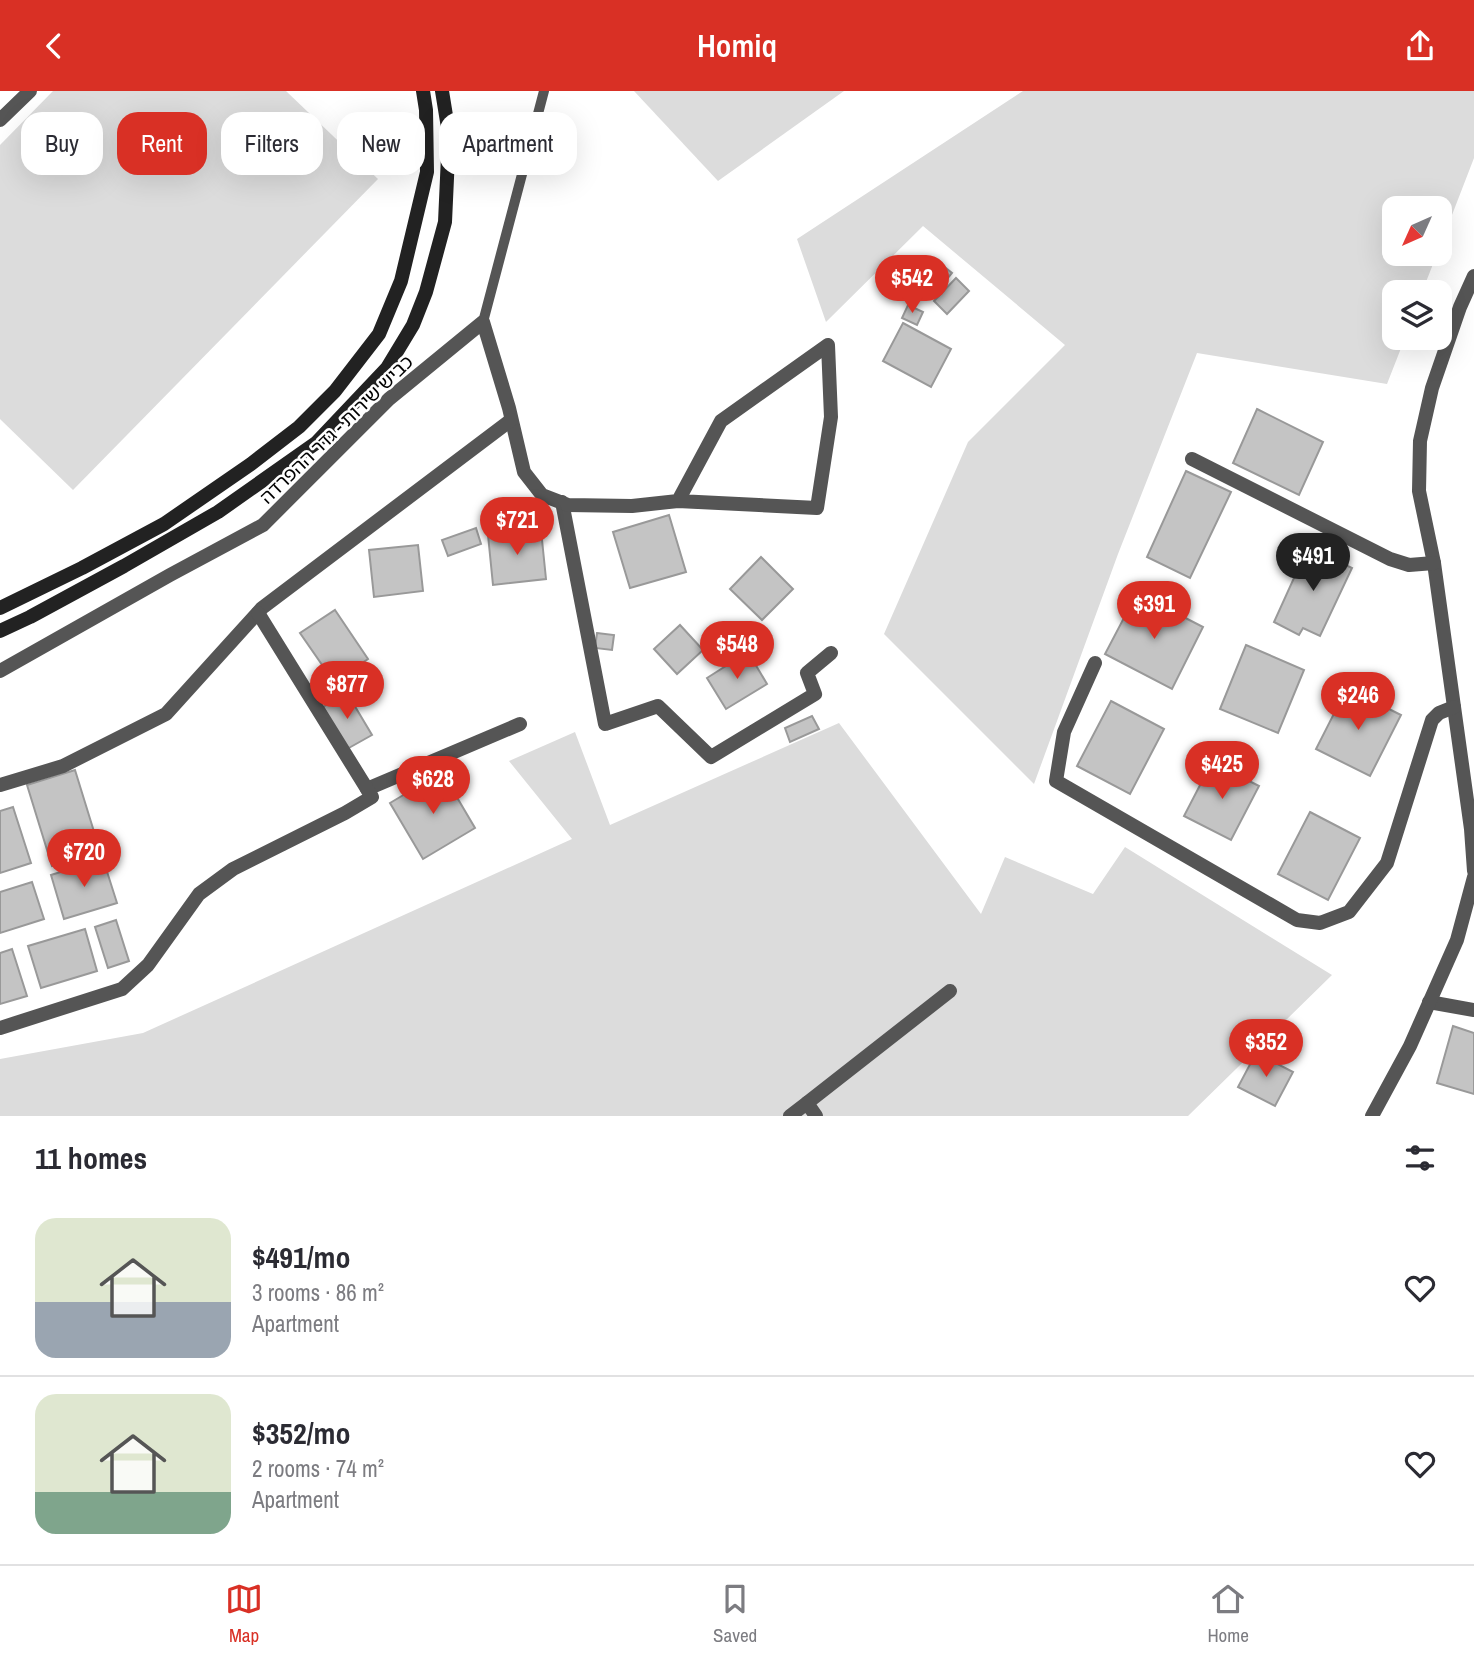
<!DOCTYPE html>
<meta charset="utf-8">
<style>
:root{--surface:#fff;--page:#f7f7f7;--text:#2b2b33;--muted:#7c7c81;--line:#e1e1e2;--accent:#d93025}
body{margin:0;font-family:"Archivo Narrow","Noto Sans Hebrew",sans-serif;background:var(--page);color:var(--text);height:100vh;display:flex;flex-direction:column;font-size:26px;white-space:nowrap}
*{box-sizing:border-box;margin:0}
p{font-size:23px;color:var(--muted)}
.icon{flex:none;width:38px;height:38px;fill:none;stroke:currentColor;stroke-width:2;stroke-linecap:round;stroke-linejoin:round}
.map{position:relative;height:1025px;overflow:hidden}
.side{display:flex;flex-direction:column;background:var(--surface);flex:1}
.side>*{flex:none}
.banner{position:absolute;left:21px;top:21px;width:700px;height:63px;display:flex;gap:14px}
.needle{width:46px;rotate:225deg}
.fabs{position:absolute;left:1382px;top:105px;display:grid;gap:14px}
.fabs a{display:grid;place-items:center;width:70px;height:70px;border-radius:14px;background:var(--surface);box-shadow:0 7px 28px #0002;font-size:35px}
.price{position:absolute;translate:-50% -60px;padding:0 16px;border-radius:24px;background:var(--accent);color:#fff;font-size:23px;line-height:46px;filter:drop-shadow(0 2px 4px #0008)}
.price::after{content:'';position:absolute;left:50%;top:42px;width:21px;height:16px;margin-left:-10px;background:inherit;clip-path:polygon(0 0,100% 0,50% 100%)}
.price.on{background:#222;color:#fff}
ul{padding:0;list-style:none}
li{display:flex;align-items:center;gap:21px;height:175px;padding:0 35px}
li+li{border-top:2px solid var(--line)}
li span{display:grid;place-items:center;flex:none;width:196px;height:140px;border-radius:21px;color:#555}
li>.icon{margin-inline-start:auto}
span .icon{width:84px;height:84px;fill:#fffc;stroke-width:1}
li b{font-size:30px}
h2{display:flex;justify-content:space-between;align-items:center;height:84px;padding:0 35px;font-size:30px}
.pill{padding:0 24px;border-radius:21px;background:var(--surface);box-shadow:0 7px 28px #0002;font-size:24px;line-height:63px}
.pill.on{background:var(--accent);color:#fff}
header{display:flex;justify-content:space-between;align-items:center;height:91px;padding:0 35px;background:var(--accent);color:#fff;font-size:32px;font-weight:600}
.dock{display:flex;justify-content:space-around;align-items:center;height:98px;border-top:2px solid var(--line);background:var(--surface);font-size:19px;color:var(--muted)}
.dock a{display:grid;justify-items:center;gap:4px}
.dock .on{color:var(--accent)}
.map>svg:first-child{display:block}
.green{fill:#dcdcdc}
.building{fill:#c4c4c4;stroke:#999;stroke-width:2}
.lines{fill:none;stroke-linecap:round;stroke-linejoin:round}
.service{stroke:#555;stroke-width:10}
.minor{stroke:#555;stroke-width:14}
.secondary{stroke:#222;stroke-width:14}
.labels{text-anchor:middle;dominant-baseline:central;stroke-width:5;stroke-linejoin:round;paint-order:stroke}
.street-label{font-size:19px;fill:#000;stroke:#fff}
</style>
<header><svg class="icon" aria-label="back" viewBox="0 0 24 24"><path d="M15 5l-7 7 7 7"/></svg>Homiq<svg class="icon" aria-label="share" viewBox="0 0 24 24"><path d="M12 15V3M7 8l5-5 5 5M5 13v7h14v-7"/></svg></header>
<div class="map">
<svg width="1474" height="1025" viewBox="0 0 1474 1025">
<rect width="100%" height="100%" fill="#fff"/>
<g class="green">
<path d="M53,0H286L378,88L73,399L0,328V54Z"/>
<path d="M634,0H844L718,90Z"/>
<path d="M1023,0H1474V67L1440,155V117H1395V163H1437L1422,201H1395V247H1405L1387,293L1197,262L1118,463L1034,693L884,543L968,351L1065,254L923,135L826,231L797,148Z"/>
<path d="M839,632L981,823L1005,766L1093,803L1125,756L1332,884L1188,1025H0V968L143,942L572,748L509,670L575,641L610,734Z"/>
</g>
<g class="building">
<path d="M937,170L952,182L938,199L923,186Z"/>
<path d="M956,187L969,200L947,223L934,210Z"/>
<path d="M908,214L923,221L917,234L902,227Z"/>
<path d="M903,232L951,258L931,296L883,270Z"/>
<path d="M1257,318L1323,351L1299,404L1233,372Z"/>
<path d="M1186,380L1231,401L1190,487L1147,466Z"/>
<path d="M669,424L686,481L630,497L613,441Z"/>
<path d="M476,437L481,453L448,465L442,449Z"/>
<path d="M541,439L546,488L493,494L488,444Z"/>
<path d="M418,454L423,500L374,506L369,459Z"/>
<path d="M1308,456L1352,477L1320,545L1303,537L1299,544L1274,531Z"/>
<path d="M761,466L793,498L762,529L730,498Z"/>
<path d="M1137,502L1203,536L1172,598L1105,563Z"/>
<path d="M335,519L368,568L334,591L300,542Z"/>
<path d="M680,534L703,559L677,583L654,558Z"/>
<path d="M597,542L614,544L612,559L595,557Z"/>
<path d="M1246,554L1304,579L1278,642L1220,618Z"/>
<path d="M748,561L767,593L726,618L707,587Z"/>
<path d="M1347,597L1401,624L1370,685L1316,658Z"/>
<path d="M347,602L372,644L347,658L323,616Z"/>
<path d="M1111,610L1164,638L1130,703L1077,675Z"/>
<path d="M812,625L819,638L790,651L785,637Z"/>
<path d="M1212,671L1259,695L1231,749L1184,725Z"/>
<path d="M75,679L100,760L52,775L27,694Z"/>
<path d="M442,681L475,737L423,768L390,712Z"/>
<path d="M13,716L31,772L0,782V720Z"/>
<path d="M1310,721L1360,747L1328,809L1278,783Z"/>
<path d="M103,768L117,812L64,828L51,784Z"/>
<path d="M32,791L44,828L0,842V801Z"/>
<path d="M116,829L129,870L108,877L95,836Z"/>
<path d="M85,838L97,880L41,897L28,855Z"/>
<path d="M12,858L27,905L0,913V862Z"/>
<path d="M1453,935L1474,942V1003L1437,992Z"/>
<path d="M1256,962L1293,981L1275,1015L1238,996Z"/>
</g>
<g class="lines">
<path class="service" d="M483,231L544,0"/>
<g class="minor">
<path d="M0,29L30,0"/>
<path d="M1474,185L1460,216L1432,297L1420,350L1419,400L1434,472L1471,738L1474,780"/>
<path d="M1192,368L1390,468L1409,474L1434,472"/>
<path d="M562,411L605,633L658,615L711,666L815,603L807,582L831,562"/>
<path d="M1095,572L1064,641L1056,690L1297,829L1320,832L1349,821L1387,772L1432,629L1439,622L1454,616"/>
<path d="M0,580L170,484L263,434L389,308L483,231L509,317L524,381L542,404L568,414L632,415L678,410L721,330L828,254L831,326L817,417L678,410"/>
<path d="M0,694L63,675L166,623L262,517L511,329"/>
<path d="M367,698L520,633"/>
<path d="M1429,911L1474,919"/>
<path d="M0,937L122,898L148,874L199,803L233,778L345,722L372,706L258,522"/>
<path d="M807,1012L950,900"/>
<path d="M790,1025L807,1012L816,1025"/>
<path d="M1372,1025L1410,955L1457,849L1474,786"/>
</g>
<g class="secondary">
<path d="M0,517L82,477L164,433L251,373L299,336L335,300L379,243L401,190L427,81L426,19L423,0"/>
<path d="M0,540L30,526L124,475L218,421L316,352L387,277L413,234L426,201L445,131L449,43L442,0"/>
</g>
</g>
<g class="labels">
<g class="street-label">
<text transform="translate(336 338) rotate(-44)">כביש שירות - גדר ההפרדה</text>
</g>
</g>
</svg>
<div class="fabs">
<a><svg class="needle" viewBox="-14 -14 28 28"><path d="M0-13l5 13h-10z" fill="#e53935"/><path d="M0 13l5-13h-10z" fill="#7c7c81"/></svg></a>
<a><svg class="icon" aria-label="layers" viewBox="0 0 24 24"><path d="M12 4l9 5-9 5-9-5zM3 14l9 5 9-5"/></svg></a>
</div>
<b class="price" style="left:912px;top:224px">$542</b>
<b class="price" style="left:517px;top:466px">$721</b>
<b class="price on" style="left:1313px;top:502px">$491</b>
<b class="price" style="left:1154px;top:550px">$391</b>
<b class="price" style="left:737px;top:590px">$548</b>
<b class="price" style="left:347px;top:630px">$877</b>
<b class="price" style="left:1358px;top:641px">$246</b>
<b class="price" style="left:1222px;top:710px">$425</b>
<b class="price" style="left:433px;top:725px">$628</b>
<b class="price" style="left:84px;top:798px">$720</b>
<b class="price" style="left:1266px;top:988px">$352</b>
<div class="banner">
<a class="pill">Buy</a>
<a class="pill on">Rent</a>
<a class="pill">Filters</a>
<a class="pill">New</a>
<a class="pill">Apartment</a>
</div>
</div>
<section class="side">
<h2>11 homes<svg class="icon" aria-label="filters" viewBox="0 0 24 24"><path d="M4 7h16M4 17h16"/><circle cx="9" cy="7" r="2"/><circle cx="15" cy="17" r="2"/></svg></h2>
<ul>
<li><span style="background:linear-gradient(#dfe7d0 60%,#9aa5b1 0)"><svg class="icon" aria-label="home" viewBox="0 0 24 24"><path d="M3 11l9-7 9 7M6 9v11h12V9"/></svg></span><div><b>$491/mo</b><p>3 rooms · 86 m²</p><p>Apartment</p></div><svg class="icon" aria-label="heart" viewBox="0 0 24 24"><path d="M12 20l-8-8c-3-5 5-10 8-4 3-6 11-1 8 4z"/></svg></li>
<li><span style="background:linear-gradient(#dfe7d0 70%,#7fa58c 0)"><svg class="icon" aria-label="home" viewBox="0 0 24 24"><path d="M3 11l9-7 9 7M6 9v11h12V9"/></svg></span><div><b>$352/mo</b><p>2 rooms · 74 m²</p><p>Apartment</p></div><svg class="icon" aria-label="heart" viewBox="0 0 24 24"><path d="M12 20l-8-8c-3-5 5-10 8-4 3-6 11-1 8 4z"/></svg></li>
</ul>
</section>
<nav class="dock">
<a class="on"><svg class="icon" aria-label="map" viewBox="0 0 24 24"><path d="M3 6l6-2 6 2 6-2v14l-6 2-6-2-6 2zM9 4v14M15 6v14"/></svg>Map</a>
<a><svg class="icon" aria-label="saved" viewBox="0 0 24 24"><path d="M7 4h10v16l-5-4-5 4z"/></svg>Saved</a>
<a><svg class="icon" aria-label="home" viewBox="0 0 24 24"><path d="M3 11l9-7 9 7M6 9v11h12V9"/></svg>Home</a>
</nav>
